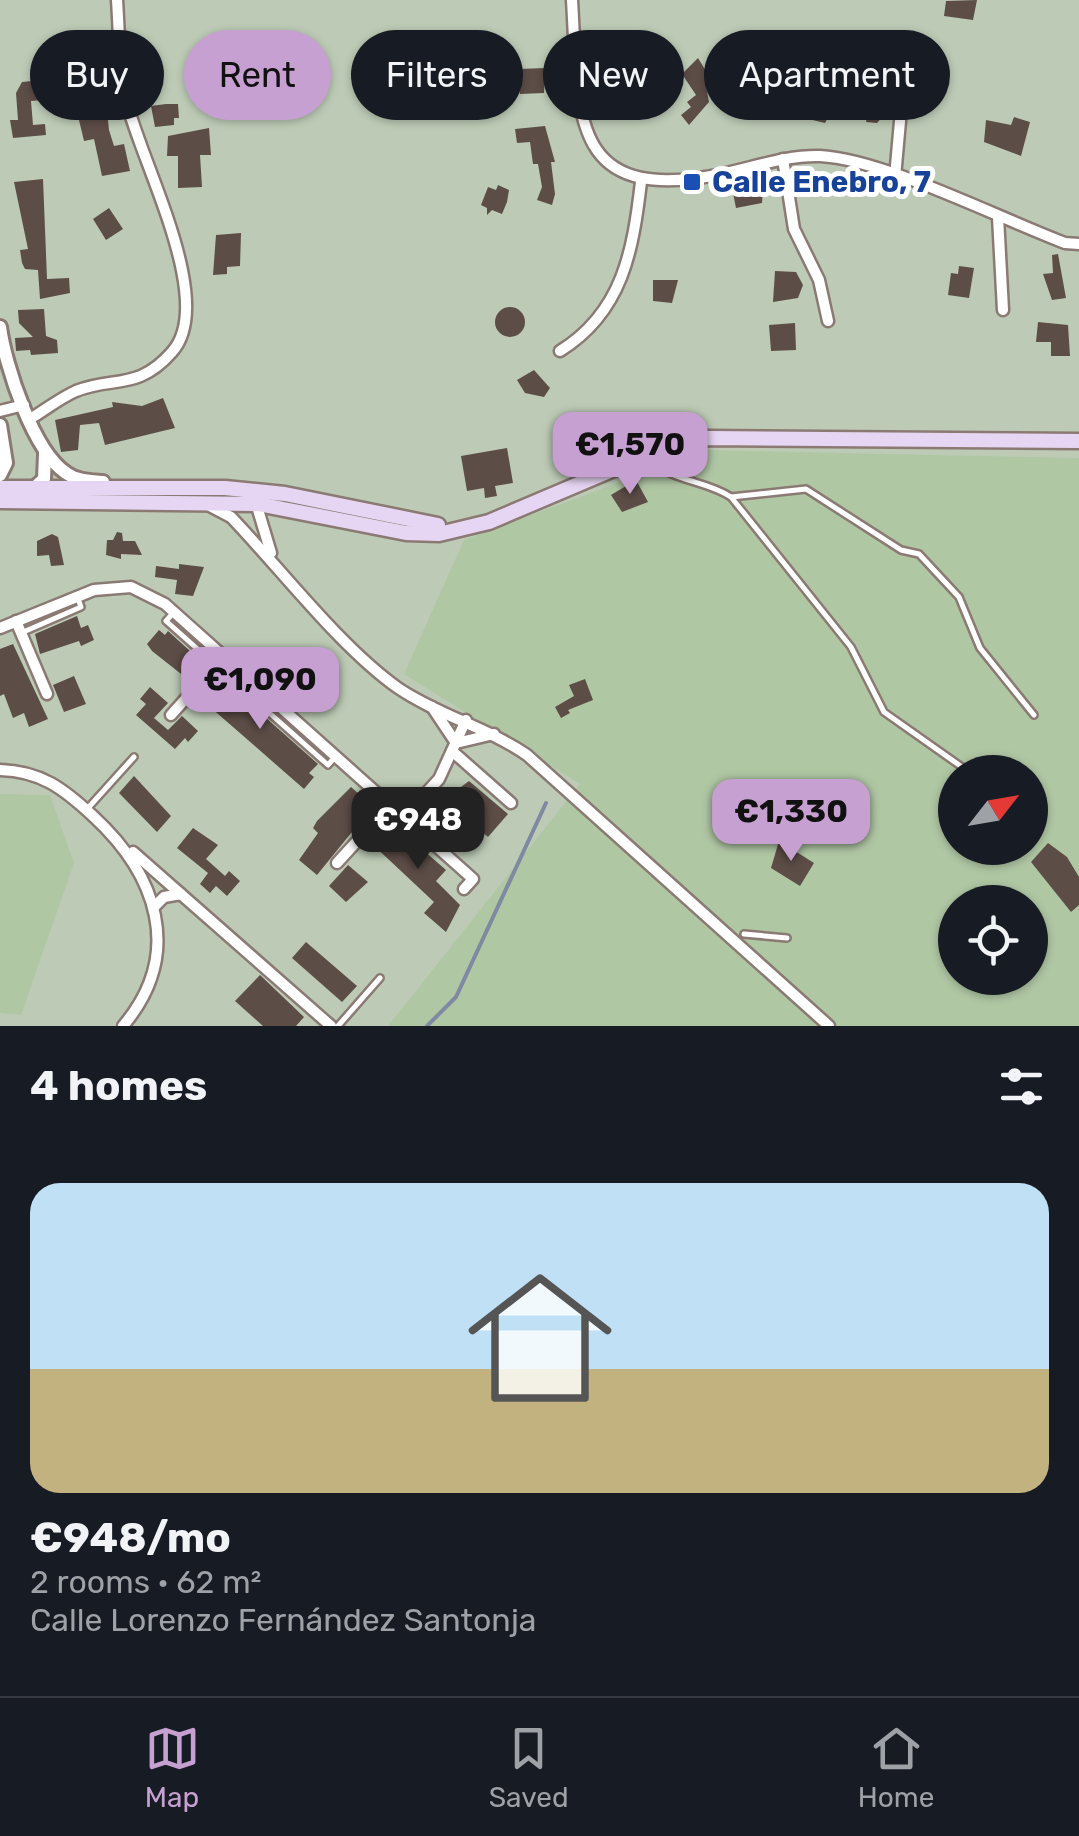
<!DOCTYPE html>
<meta charset="utf-8">
<style>
:root{--surface:#171b24;--page:#242831;--text:#f1f3f6;--muted:#9ea1a6;--line:#363941;--accent:#c7a0d2}
body{margin:0;font-family:Rubik,sans-serif;background:var(--page);color:var(--text);height:100vh;display:flex;flex-direction:column;font-size:38px;white-space:nowrap}
*{box-sizing:border-box;margin:0}
p{font-size:32px;color:var(--muted)}
.icon{flex:none;width:55px;height:55px;fill:none;stroke:currentColor;stroke-width:2;stroke-linecap:round;stroke-linejoin:round}
.map{position:relative;height:1026px;overflow:hidden}
.drawer{display:flex;flex-direction:column;background:var(--surface);flex:1}
.drawer>*{flex:none}
.guide{position:absolute;left:30px;top:30px;width:1020px;height:90px;display:flex;gap:20px}
.needle{width:65px;rotate:59deg}
.fabs{position:absolute;left:938px;top:755px;display:grid;gap:20px}
.fabs a{display:grid;place-items:center;width:110px;height:110px;border-radius:50%;background:var(--surface);box-shadow:0 2px 8px #0004;font-size:50px}
.price{position:absolute;translate:-50% -85px;padding:0 22px;border-radius:20px;background:var(--accent);color:#111;font-size:32px;line-height:65px;filter:drop-shadow(0 2px 5px #0008)}
.price::after{content:'';position:absolute;left:50%;top:60px;width:30px;height:22px;margin-left:-15px;background:inherit;clip-path:polygon(0 0,100% 0,50% 100%)}
.price.current{background:#222;color:#fff}
ul{padding:0;list-style:none}
li{display:grid;align-content:center;gap:20px;height:530px;padding:0 30px}
li+li{border-top:2px solid var(--line)}
li span{display:grid;place-items:center;height:310px;border-radius:30px;color:#555}
li>.icon{margin-inline-start:auto}
span .icon{width:180px;height:180px;fill:#fffc;stroke-width:1}
li b{font-size:42px}
h2{display:flex;justify-content:space-between;align-items:center;height:120px;padding:0 30px;font-size:42px}
.pill{padding:0 35px;border-radius:45px;background:var(--surface);box-shadow:0 2px 8px #0004;font-size:35px;line-height:90px}
.pill.current{background:var(--accent);color:#111}
.tab-bar{display:flex;justify-content:space-around;align-items:center;height:140px;border-top:2px solid var(--line);background:var(--surface);font-size:28px;color:var(--muted)}
.tab-bar a{display:grid;justify-items:center;gap:5px}
.tab-bar .current{color:var(--accent)}
.map>svg:first-child{display:block}
.green{fill:#bdcbb6;fill-rule:evenodd}
.forest{fill:#b0c7a4;fill-rule:evenodd}
.lines{fill:none;stroke-linecap:round;stroke-linejoin:round}
.stream{stroke:#7f8aa2;stroke-width:4}
.building{fill:#5d4d47}
.service-casing{stroke:#8b7a73;stroke-width:10}
.minor-casing{stroke:#8b7a73;stroke-width:15}
.tertiary-casing{stroke:#8b7a73;stroke-width:18}
.secondary-casing{stroke:#8b7a73;stroke-width:19}
.service{stroke:#fff;stroke-width:5}
.minor{stroke:#fff;stroke-width:10}
.tertiary{stroke:#fff;stroke-width:12}
.secondary{stroke:#e7d6f3;stroke-width:14}
.transit-dot{fill:#1a4fb4;stroke:#fff;stroke-width:4}
.labels{text-anchor:middle;dominant-baseline:central;stroke-width:10;stroke-linejoin:round;paint-order:stroke}
.transit-label{font-size:30px;font-weight:bold;fill:#164399;stroke:#fff;text-anchor:start}
</style>
<div class="map">
<svg width="1079" height="1026" viewBox="0 0 1079 1026">
<rect width="100%" height="100%" fill="#fdf5f2"/>
<path class="green" d="M0,0H1079V1026H0ZM955,772H1030V848H955ZM955,902H1030V978H955Z"/>
<g class="forest">
<path d="M707,450L1079,458V1026H388L580,784L404,674L464,540ZM955,772H1030V848H955ZM955,902H1030V978H955Z"/>
<path d="M0,794L50,795L74,863L21,1015L0,1013Z"/>
</g>
<g class="lines">
<path class="stream" d="M427,1026L456,997L546,803"/>
</g>
<g class="building">
<path d="M977,0L973,20L944,16L946,1Z"/>
<path d="M100,46L109,130L114,146L124,144L130,171L102,176L94,139L84,141L78,116L92,113L85,98L81,50Z"/>
<path d="M698,58L712,81L706,86L709,102L689,125L681,115L691,107L687,102L696,95L682,74Z"/>
<path d="M545,68L544,93L520,94L519,69Z"/>
<path d="M42,80L43,100L31,101L33,125L45,124L46,135L13,138L10,120H18L16,93L22,82Z"/>
<path d="M866,83L882,85L884,115L877,123L866,122L867,116L861,112Z"/>
<path d="M811,89L845,99L841,109L834,106L825,123L800,117Z"/>
<path d="M166,104H178L179,118H174V125L155,127L151,106Z"/>
<path d="M1014,117L1030,122L1021,156L984,142L986,120L1011,125Z"/>
<path d="M545,126L555,162H551L555,194L552,205L537,200L542,187L538,164H533L530,142L517,143L515,129Z"/>
<path d="M209,128L211,155H200L202,187L178,188V156H167L168,136Z"/>
<path d="M43,179L47,279L69,278L70,293L40,299L38,270L25,269L22,263L20,250L28,249L14,182Z"/>
<path d="M757,180L759,189L763,188L762,203L736,208L732,188Z"/>
<path d="M498,185L509,190L507,202L502,214L492,210L487,215V208L481,205L488,187L496,190Z"/>
<path d="M109,208L123,229L106,240L93,219Z"/>
<path d="M241,233L240,266L227,267V274L213,275L216,235Z"/>
<path d="M1058,254L1066,298L1052,300L1043,274L1053,273L1052,255Z"/>
<path d="M959,266L974,268L969,298L948,295L951,273L958,274Z"/>
<path d="M775,271L796,272L803,285L798,298L773,302Z"/>
<path d="M653,280H678L672,303L653,301Z"/>
<circle cx="510" cy="322" r="15"/>
<path d="M44,309L46,336L57,340L58,353L31,355L30,350L16,351L15,338L33,337L19,323L18,310Z"/>
<path d="M1038,322L1068,325L1070,356H1051V342H1036Z"/>
<path d="M795,323L796,350L771,351L769,325Z"/>
<path d="M534,370L550,388L544,397L525,393L517,380Z"/>
<path d="M163,398L175,428L105,445L99,423L80,425L78,450L61,452L55,420L113,407L112,402L142,406Z"/>
<path d="M507,448L513,483L495,486L497,496L485,498L484,488L467,491L461,456Z"/>
<path d="M636,480L648,502L622,512L611,495Z"/>
<path d="M117,532L122,533L123,541H135L142,555L121,554V559L106,555L107,540H113Z"/>
<path d="M52,534L58,537L64,565L51,566L49,555L37,556V541Z"/>
<path d="M179,564L204,567L193,596L175,594L177,580L155,577L156,566L179,569Z"/>
<path d="M77,616L81,628L88,625L94,640L81,646L79,641L40,654L35,634Z"/>
<path d="M159,630L165,635L168,631L201,661L190,681L152,651L147,644Z"/>
<path d="M13,644L48,719L29,727L24,713L13,718L4,694L0,696V649Z"/>
<path d="M314,661L322,677L313,695L295,677L304,667L301,664Z"/>
<path d="M74,676L86,704L64,712L53,685Z"/>
<path d="M221,678L318,764L309,773L314,777L304,789L202,700L200,696Z"/>
<path d="M585,679L593,700L568,710L570,713L561,718L555,707L574,696L569,685Z"/>
<path d="M150,687L168,703L154,718L168,730L182,716L198,731L188,742L185,738L175,749L136,715L146,704L140,699Z"/>
<path d="M134,776L171,816L157,832L119,793Z"/>
<path d="M469,781L508,814L488,837L445,799Z"/>
<path d="M351,787L368,802L363,806L369,811L317,875L299,860L318,833L313,828L317,821Z"/>
<path d="M392,823L446,870L436,881L460,905L446,932L424,913L434,902L369,841Z"/>
<path d="M193,828L218,845L206,859L225,876L229,871L240,881L227,896L216,886L210,893L200,884L208,873L177,848Z"/>
<path d="M779,841L814,863L800,886L771,868Z"/>
<path d="M1048,843L1067,857L1079,877V905L1071,912L1031,862Z"/>
<path d="M348,865L368,882L346,902L329,886Z"/>
<path d="M306,942L357,986L342,1002L292,958Z"/>
<path d="M260,975L304,1017L296,1026H263L235,1001Z"/>
</g>
<g class="lines">
<g class="service-casing">
<g id="service">
<path d="M649,457C668,482 704,479 731,497L851,647L884,712L969,772"/>
<path d="M731,497L806,489L901,550L919,554L959,597L980,648L1034,715"/>
<path d="M174,612L166,621L328,765L335,757"/>
<path d="M21,633L81,607L77,596"/>
<path d="M1030,800H1042"/>
<path d="M88,808L134,757"/>
<path d="M744,934L787,938"/>
<path d="M338,1026L380,978"/>
</g>
</g>
<g class="minor-casing">
<g id="minor">
<path d="M572,0C579,117 569,205 722,174C755,167 786,155 820,156C883,159 1001,219 1065,243L1079,244"/>
<path d="M783,159L794,229L819,280L828,321"/>
<path d="M895,177L902,99"/>
<path d="M998,217L1003,310"/>
<path d="M560,351C623,312 633,250 641,182"/>
<path d="M0,411L24,405"/>
<path d="M30,419C45,410 60,398 76,391C113,376 138,391 172,352C219,300 135,152 124,91C119,62 119,30 117,0"/>
<path d="M256,503L271,553"/>
<path d="M210,506L231,517C281,569 340,647 398,688C438,715 486,727 527,755L829,1026"/>
<path d="M16,621L47,694"/>
<path d="M0,628L94,590L131,587L165,604L473,879L464,889"/>
<path d="M432,707L456,743"/>
<path d="M171,715L224,656"/>
<path d="M456,743L494,734"/>
<path d="M452,751L511,803"/>
<path d="M0,770C41,771 64,789 93,816C156,874 185,953 123,1026"/>
<path d="M405,816L439,779L466,720"/>
<path d="M133,852L331,1026"/>
<path d="M337,863L391,804"/>
<path d="M154,907L164,897L181,894"/>
</g>
</g>
<g class="tertiary-casing">
<g id="tertiary">
<path d="M0,327C5,365 33,451 66,473C77,481 90,481 103,482"/>
<path d="M0,425L6,463L0,475"/>
<path d="M30,492L44,479L45,454"/>
</g>
</g>
<g class="secondary-casing">
<g id="secondary">
<path d="M0,488H225L285,494L438,525"/>
<path d="M0,501L258,504L406,533L439,534L489,522L647,455L708,438L1079,441"/>
</g>
</g>
<use href="#service" class="service"/>
<use href="#minor" class="minor"/>
<use href="#tertiary" class="tertiary"/>
<use href="#secondary" class="secondary"/>
</g>
<rect class="transit-dot" x="682" y="172" width="20" height="20" rx="5"/>
<g class="labels">
<g class="transit-label">
<text x="712" y="182">Calle Enebro, 7</text>
</g>
</g>
</svg>
<div class="fabs">
<a><svg class="needle" viewBox="-14 -14 28 28"><path d="M0-13l5 13h-10z" fill="#e53935"/><path d="M0 13l5-13h-10z" fill="#9ea1a6"/></svg></a>
<a><svg class="icon" aria-label="locate" viewBox="0 0 24 24"><circle cx="12" cy="12" r="6"/><path d="M12 2v4M12 18v4M2 12h4M18 12h4"/></svg></a>
</div>
<b class="price" style="left:630px;top:497px">€1,570</b>
<b class="price" style="left:260px;top:732px">€1,090</b>
<b class="price" style="left:791px;top:864px">€1,330</b>
<b class="price current" style="left:418px;top:872px">€948</b>
<div class="guide">
<a class="pill">Buy</a>
<a class="pill current">Rent</a>
<a class="pill">Filters</a>
<a class="pill">New</a>
<a class="pill">Apartment</a>
</div>
</div>
<section class="drawer">
<h2>4 homes<svg class="icon" aria-label="filters" viewBox="0 0 24 24"><path d="M4 7h16M4 17h16"/><circle cx="9" cy="7" r="2"/><circle cx="15" cy="17" r="2"/></svg></h2>
<ul>
<li><span style="background:linear-gradient(#bfe0f5 60%,#c2b280 0)"><svg class="icon" aria-label="home" viewBox="0 0 24 24"><path d="M3 11l9-7 9 7M6 9v11h12V9"/></svg></span><div><b>€948/mo</b><p>2 rooms · 62 m²</p><p>Calle Lorenzo Fernández Santonja</p></div></li>
</ul>
</section>
<nav class="tab-bar">
<a class="current"><svg class="icon" aria-label="map" viewBox="0 0 24 24"><path d="M3 6l6-2 6 2 6-2v14l-6 2-6-2-6 2zM9 4v14M15 6v14"/></svg>Map</a>
<a><svg class="icon" aria-label="saved" viewBox="0 0 24 24"><path d="M7 4h10v16l-5-4-5 4z"/></svg>Saved</a>
<a><svg class="icon" aria-label="home" viewBox="0 0 24 24"><path d="M3 11l9-7 9 7M6 9v11h12V9"/></svg>Home</a>
</nav>
